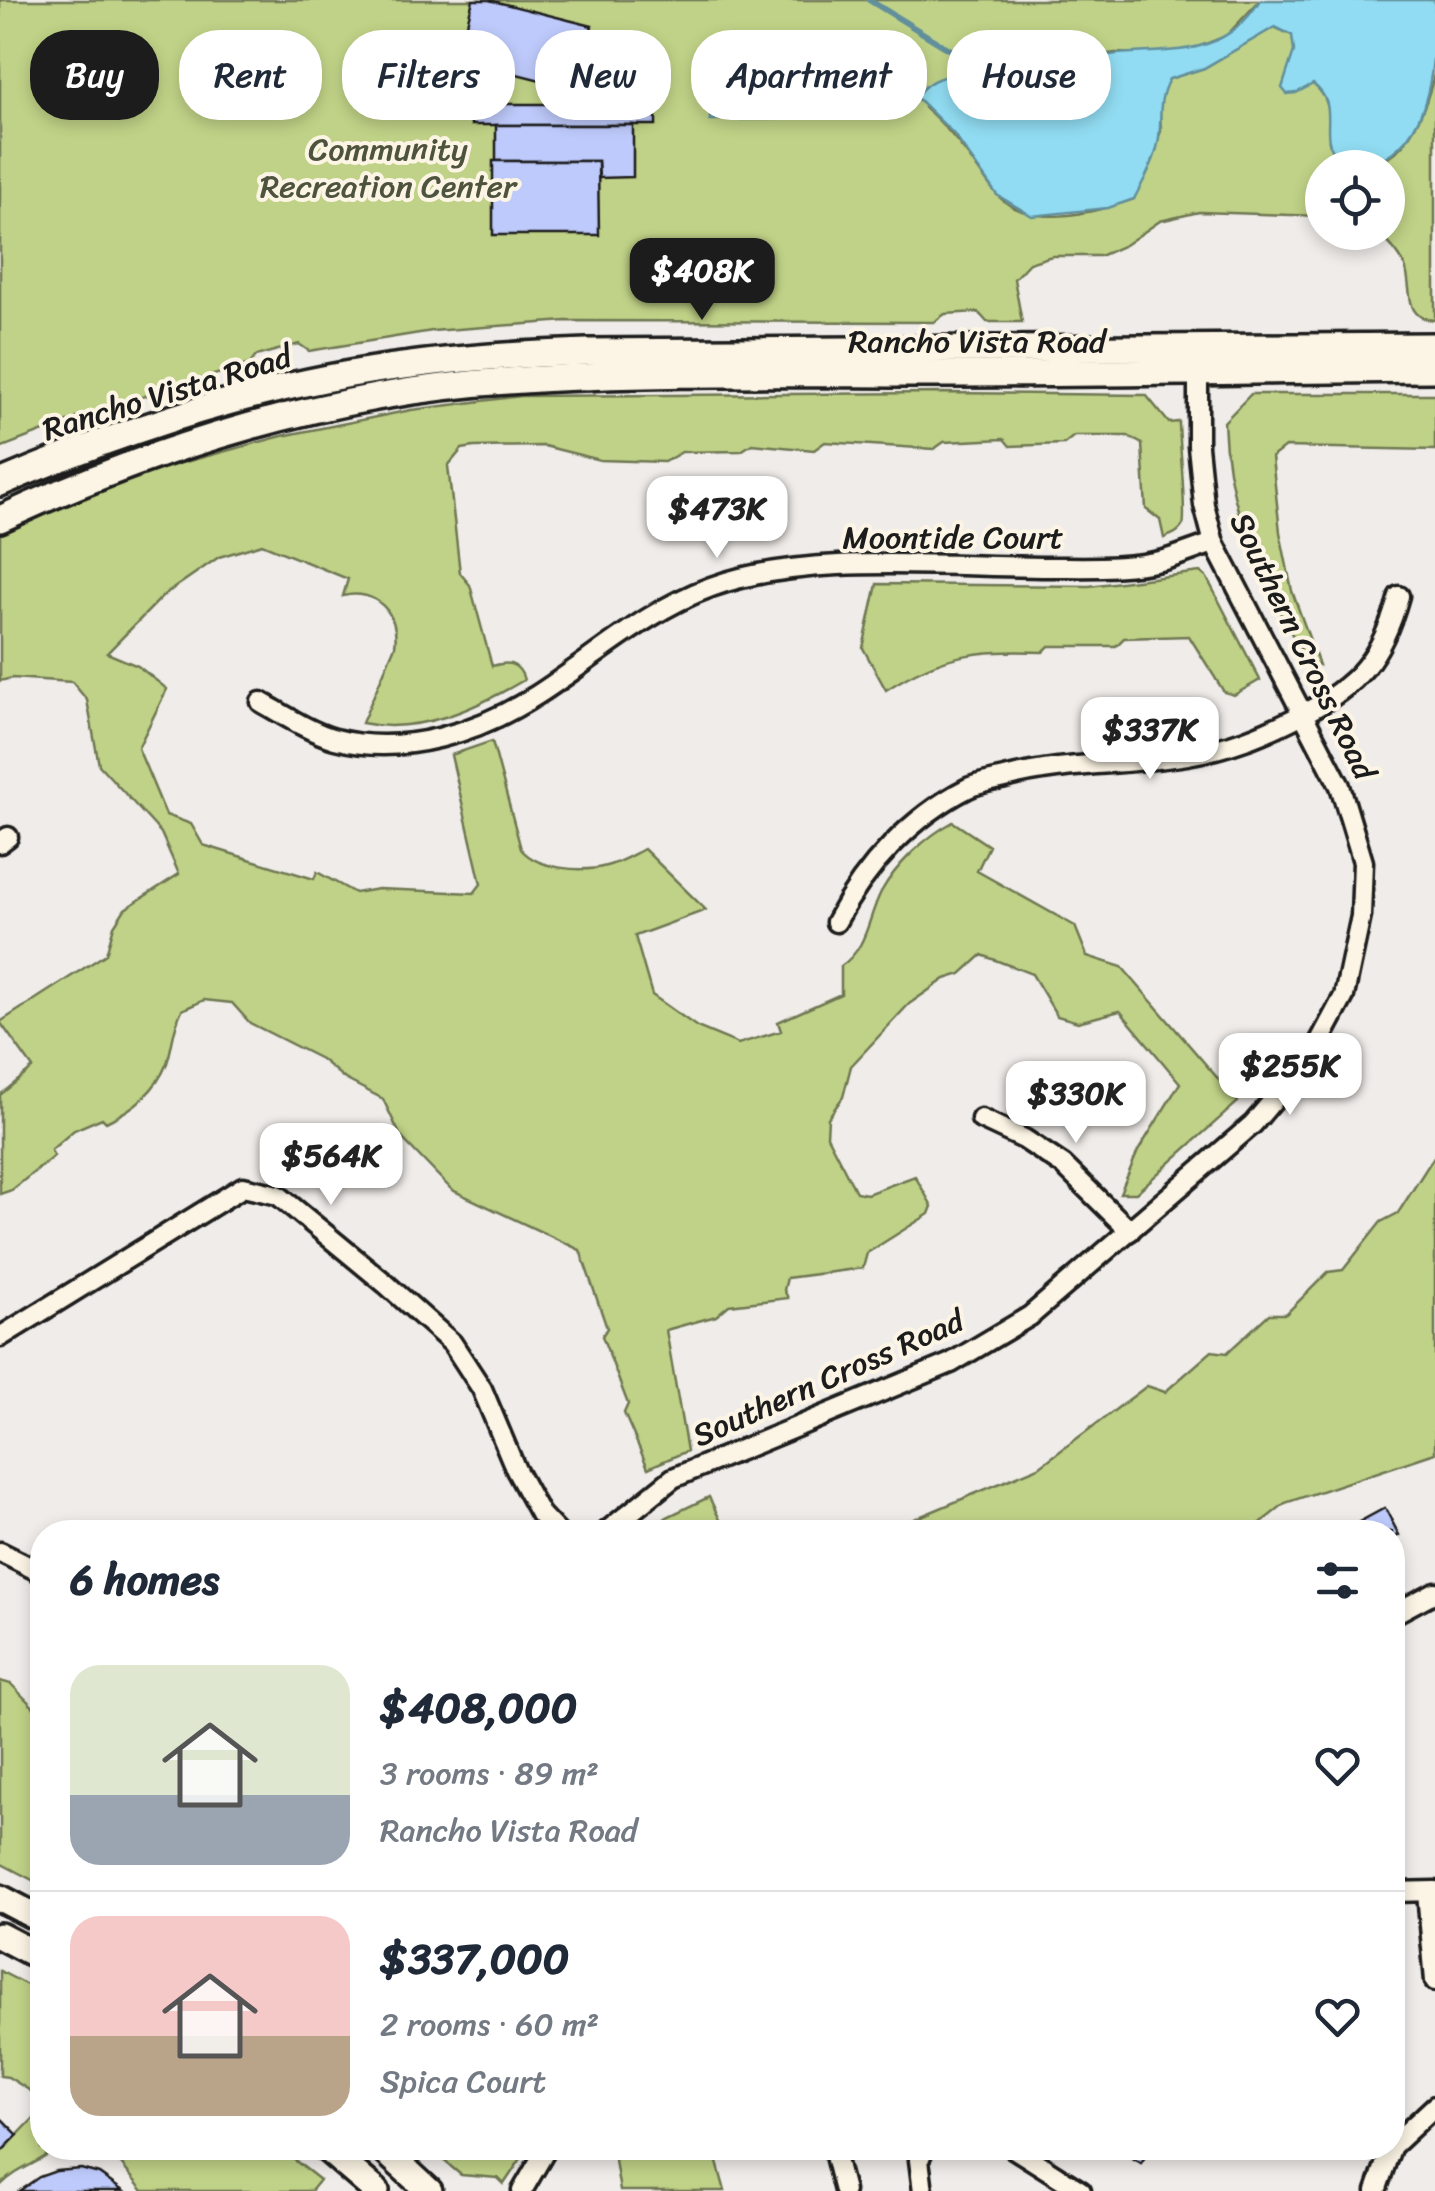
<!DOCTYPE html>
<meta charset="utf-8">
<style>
:root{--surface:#fff;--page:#f2f2f3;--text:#1f2937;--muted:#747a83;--line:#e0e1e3;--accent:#1c1c1c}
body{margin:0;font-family:Sriracha,sans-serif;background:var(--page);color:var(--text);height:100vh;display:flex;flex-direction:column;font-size:38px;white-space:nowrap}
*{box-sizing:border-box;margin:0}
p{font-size:32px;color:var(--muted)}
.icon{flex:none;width:55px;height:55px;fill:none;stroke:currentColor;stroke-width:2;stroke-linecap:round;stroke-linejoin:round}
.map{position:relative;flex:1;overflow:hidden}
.sheet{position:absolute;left:30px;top:1520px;width:1375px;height:640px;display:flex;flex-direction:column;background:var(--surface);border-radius:40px;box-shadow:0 5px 15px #0003}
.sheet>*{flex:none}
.banner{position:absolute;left:30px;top:30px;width:1375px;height:90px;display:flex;gap:20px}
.buttons{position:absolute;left:1305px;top:150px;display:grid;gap:20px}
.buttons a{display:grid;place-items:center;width:100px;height:100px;border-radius:50%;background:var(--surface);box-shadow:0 5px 15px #0003;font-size:50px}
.price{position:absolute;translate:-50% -85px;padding:0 22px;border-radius:20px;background:#fff;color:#222;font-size:32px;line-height:65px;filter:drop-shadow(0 2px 5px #0008)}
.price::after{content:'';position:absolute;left:50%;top:60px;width:30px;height:22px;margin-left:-15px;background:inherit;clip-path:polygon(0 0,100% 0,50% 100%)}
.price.selected{background:var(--accent);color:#fff}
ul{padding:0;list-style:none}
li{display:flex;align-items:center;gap:30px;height:250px;padding:0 40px}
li+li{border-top:2px solid var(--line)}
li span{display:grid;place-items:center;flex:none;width:280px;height:200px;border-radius:30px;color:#555}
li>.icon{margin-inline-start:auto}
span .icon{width:120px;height:120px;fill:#fffc;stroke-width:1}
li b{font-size:42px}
h2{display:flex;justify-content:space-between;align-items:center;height:120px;padding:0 40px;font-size:42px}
.tag{padding:0 35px;border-radius:40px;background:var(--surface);box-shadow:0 5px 15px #0003;font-size:35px;line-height:90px}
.tag.selected{background:var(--accent);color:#fff}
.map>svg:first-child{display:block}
.green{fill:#c0d287;stroke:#6e7752;stroke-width:2.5}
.water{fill:#91dcf2;stroke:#628f9c;stroke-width:2.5}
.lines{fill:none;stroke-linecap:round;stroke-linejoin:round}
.stream{stroke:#628f9c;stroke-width:6}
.building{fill:#becafb;stroke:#1c1c1c;stroke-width:2.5}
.minor-casing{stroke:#1c1c1c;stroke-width:25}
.secondary-casing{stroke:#1c1c1c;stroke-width:32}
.minor{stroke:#fcf5e5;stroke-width:18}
.secondary{stroke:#fcf5e5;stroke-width:25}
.labels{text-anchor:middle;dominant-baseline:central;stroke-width:8;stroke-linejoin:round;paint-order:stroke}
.park-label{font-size:32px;fill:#4d533c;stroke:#fcf5e5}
.street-label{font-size:32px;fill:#1c1c1c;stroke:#fcf5e5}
</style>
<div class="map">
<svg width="1435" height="2191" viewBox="0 0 1435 2191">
<rect width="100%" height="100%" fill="#f0ece9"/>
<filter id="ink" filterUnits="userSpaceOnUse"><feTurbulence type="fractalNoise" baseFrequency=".01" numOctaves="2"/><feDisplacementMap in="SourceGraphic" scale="20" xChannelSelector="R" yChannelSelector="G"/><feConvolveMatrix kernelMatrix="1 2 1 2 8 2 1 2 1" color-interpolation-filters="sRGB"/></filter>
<g filter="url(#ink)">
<g class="green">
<path d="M0,0H1260L1226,36L1193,49L1154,54L1115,53L1049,63L1018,73L997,72L924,107C954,132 971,161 994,191C1026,232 1093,213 1134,199L1161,131L1159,97L1169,79L1204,68L1274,27L1292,35L1303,87L1313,84C1332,99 1330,119 1329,142L1364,166C1371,163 1382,162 1388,158C1415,140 1428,101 1435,71V320C1401,320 1414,285 1404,264C1399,253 1388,242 1379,233L1388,232V168H1322V216L1199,212L1160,221L1125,245L1100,256H1052L1029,263L1014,279L1022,322H987L978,312L945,314L934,322L566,321L432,331L309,351L299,344L256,356L250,364L93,412L0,448Z"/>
<path d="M942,393L1146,395L1169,423L1179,422C1179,438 1187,518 1183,525C1179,533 1171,535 1164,538L1160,520L1146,509L1142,444L1128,436H1074L1064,444L1010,446L1004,439L944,442L934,449L825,442L814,450L752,444L741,451L682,452L664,462L600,460L544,446L474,447L462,449L448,466L460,573L470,585L492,666C507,661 519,662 524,680C476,708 419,735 362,723L395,646C400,613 375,588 343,596L348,579L262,544L219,557L164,595L107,653L138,666L167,689L138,748L166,815L191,824L203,845L314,879L317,872L355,893L378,889L474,893L481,884L451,755L492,741L521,849C537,869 582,873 606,866C620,863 632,855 644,849L706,910L635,936L652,995L697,1027L738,1044L781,1031L778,1022L841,994V966C868,947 867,920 881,892C896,865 925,837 953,822L989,846L977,871L1075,926L1087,956L1122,967L1238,1102L1136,1193H1120L1138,1151L1180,1083L1120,1011L1078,1022L1057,1016L1032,974L982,955L961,974L945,979L909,1004L851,1066L843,1097L828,1118L827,1136L856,1192L867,1194L915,1176L932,1206L929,1214L867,1253L863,1268L787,1278L784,1290L788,1298L729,1305L716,1316L666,1330L687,1451L648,1468L624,1413L628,1404L602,1336L607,1328L580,1250L452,1190L401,1137L383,1099L345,1079L321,1059L250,1023L232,1003L204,1000L182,1010C173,1027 173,1045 167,1063C156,1091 132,1110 106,1122L102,1118L74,1130L51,1150L54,1156L12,1190L0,1194V1095L33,1068L0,1022L106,954L114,926L125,909L179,874L161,833L99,765L87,700L72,682L12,678L0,681V532L141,474L282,436L411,410L521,396Z"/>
<path d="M1251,394H1435V450L1285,447L1272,457L1280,532L1292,591L1319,665L1309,663C1263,589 1227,511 1224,422Z"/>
<path d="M1200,572L1207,578L1260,680L1234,695L1224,692L1189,636L1124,638L1116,646H1049L1043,652C976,650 943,653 886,690L863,648L877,584L1089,586Z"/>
<path d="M1435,1155V1453L1285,1503L1250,1532H883L1039,1467L1147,1386L1165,1392L1212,1351L1227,1353L1269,1314H1286L1328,1272L1343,1270L1381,1222L1398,1213Z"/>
<path d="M709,1497L726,1532H647L667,1517Z"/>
<path d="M0,1681L11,1684L42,1716V1885L0,1863Z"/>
<path d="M0,1971L42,1993V2098L8,2077L0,2076Z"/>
<path d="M38,2114L42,2119V2148H57C41,2163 18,2167 0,2186V2153Z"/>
<path d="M108,2148H279L320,2180L311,2191H143Z"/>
<path d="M429,2148H456L472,2154L496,2148H528L504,2184L498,2178L461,2175Z"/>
<path d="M613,2148H713L725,2191H620Z"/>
</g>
<g class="water">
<path d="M1260,0H1435C1435,56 1435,142 1372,163C1360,167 1344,164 1336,155C1317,134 1342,106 1313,84L1296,93L1287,94L1282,88L1294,51L1292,35L1275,27L1204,68L1169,79C1155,105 1164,122 1157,148C1153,166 1142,183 1134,199L1108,208L1032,216L997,195L953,133L916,97C936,64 984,76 1016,73C1026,72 1036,67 1046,64C1063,59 1082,58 1100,56C1161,46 1220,65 1260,0Z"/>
<path d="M718,47H742L743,71H778V119L710,120L709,73H723V68L701,67V53H717Z"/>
</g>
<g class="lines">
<path class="stream" d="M869,0L947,48L1003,75"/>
</g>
<g class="building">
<path d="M473,0H489L592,26L576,89L458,59Z"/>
<rect x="471" y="104" width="185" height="21"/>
<path d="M496,125H633V177L599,178L598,161H496Z"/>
<path d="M493,161H598L599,235H493Z"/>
<path d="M1385,1508L1399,1535L1392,1538V1532H1350L1347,1528L1354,1525L1356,1530L1361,1527L1359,1522Z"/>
<path d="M0,2117L18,2135L0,2153Z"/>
<path d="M1116,2148H1151L1141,2163Z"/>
<path d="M81,2169L99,2174L123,2191H19L39,2177L56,2171Z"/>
</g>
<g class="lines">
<g class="minor-casing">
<g id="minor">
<path d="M261,702C284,715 310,732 335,739C404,757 479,732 537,695C595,658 645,611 711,587C806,552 949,567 1050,567C1087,567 1128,569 1164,560C1181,555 1198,548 1214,543"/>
<path d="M0,843L8,837"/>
<path d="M836,922C865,867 911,817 968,788C979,783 993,781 1005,778C1064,762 1126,765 1187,755C1230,748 1262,735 1301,715C1358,686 1382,657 1399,596"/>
<path d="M981,1119L1024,1139L1063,1165L1130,1231"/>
<path d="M0,1337L243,1187L278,1195L386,1284L452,1343L482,1389L516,1470L540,1514L557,1532"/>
<path d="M606,1532L673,1478L951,1363L1030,1316L1253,1124L1314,1052L1344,996L1361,916L1363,862L1340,786L1214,543L1204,505L1198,446V361"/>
<path d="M0,1552L42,1573"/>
<path d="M1392,1615L1435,1592"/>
<path d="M1392,1892L1435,1891"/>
<path d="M1427,1893L1435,1981"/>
<path d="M1392,2146L1435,2106"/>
<path d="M833,2148L844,2191"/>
<path d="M1013,2148L1081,2191"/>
<path d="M522,2191L547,2148"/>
<path d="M923,2191L919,2160L924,2148"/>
<path d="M1376,2191L1391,2148"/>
</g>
</g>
<g class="secondary-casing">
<g id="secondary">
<path d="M0,483C131,427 269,382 411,365C469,357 528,354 587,352L1435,346"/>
<path d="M0,519C158,446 333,392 507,381C650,371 794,374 937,374C1103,374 1269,370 1435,369"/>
<path d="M0,1898L42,1920"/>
<path d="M0,1936L42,1958"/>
<path d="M326,2148L376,2191"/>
<path d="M382,2148L429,2191"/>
</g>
</g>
<use href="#minor" class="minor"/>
<use href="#secondary" class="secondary"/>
</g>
</g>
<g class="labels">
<g class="park-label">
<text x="388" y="149">Community<tspan x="388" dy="37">Recreation Center</tspan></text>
</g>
<g class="street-label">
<text x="977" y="341">Rancho Vista Road</text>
<text transform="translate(167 393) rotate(-17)">Rancho Vista Road</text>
<text x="953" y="537">Moontide Court</text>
<text transform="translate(1303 646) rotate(64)">Southern Cross Road</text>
<text transform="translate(828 1378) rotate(-24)">Southern Cross Road</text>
</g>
</g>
</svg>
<div class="buttons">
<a><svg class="icon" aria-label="locate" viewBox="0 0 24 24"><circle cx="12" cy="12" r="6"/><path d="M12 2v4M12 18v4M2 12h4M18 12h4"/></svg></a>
</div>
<b class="price selected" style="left:702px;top:323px">$408K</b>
<b class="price" style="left:717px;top:561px">$473K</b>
<b class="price" style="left:1150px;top:782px">$337K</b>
<b class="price" style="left:1290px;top:1118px">$255K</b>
<b class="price" style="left:1076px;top:1146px">$330K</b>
<b class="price" style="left:331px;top:1208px">$564K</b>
<div class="banner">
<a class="tag selected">Buy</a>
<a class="tag">Rent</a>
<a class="tag">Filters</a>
<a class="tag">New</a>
<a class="tag">Apartment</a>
<a class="tag">House</a>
</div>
<section class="sheet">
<h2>6 homes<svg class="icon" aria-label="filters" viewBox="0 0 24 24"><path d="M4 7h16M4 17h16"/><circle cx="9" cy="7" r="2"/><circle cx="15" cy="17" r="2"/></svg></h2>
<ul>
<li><span style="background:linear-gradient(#dfe7d0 65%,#9aa5b1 0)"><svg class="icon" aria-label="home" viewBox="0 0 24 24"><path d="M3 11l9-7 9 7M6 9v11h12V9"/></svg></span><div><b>$408,000</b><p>3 rooms · 89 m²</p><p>Rancho Vista Road</p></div><svg class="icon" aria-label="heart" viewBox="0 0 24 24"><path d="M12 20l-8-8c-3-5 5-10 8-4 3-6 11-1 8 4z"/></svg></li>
<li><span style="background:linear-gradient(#f6c9c9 60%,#b9a48a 0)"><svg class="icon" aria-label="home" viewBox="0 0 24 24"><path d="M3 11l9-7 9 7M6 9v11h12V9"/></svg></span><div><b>$337,000</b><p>2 rooms · 60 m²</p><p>Spica Court</p></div><svg class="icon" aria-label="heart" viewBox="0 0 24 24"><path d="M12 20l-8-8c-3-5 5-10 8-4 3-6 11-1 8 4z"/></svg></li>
</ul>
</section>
</div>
